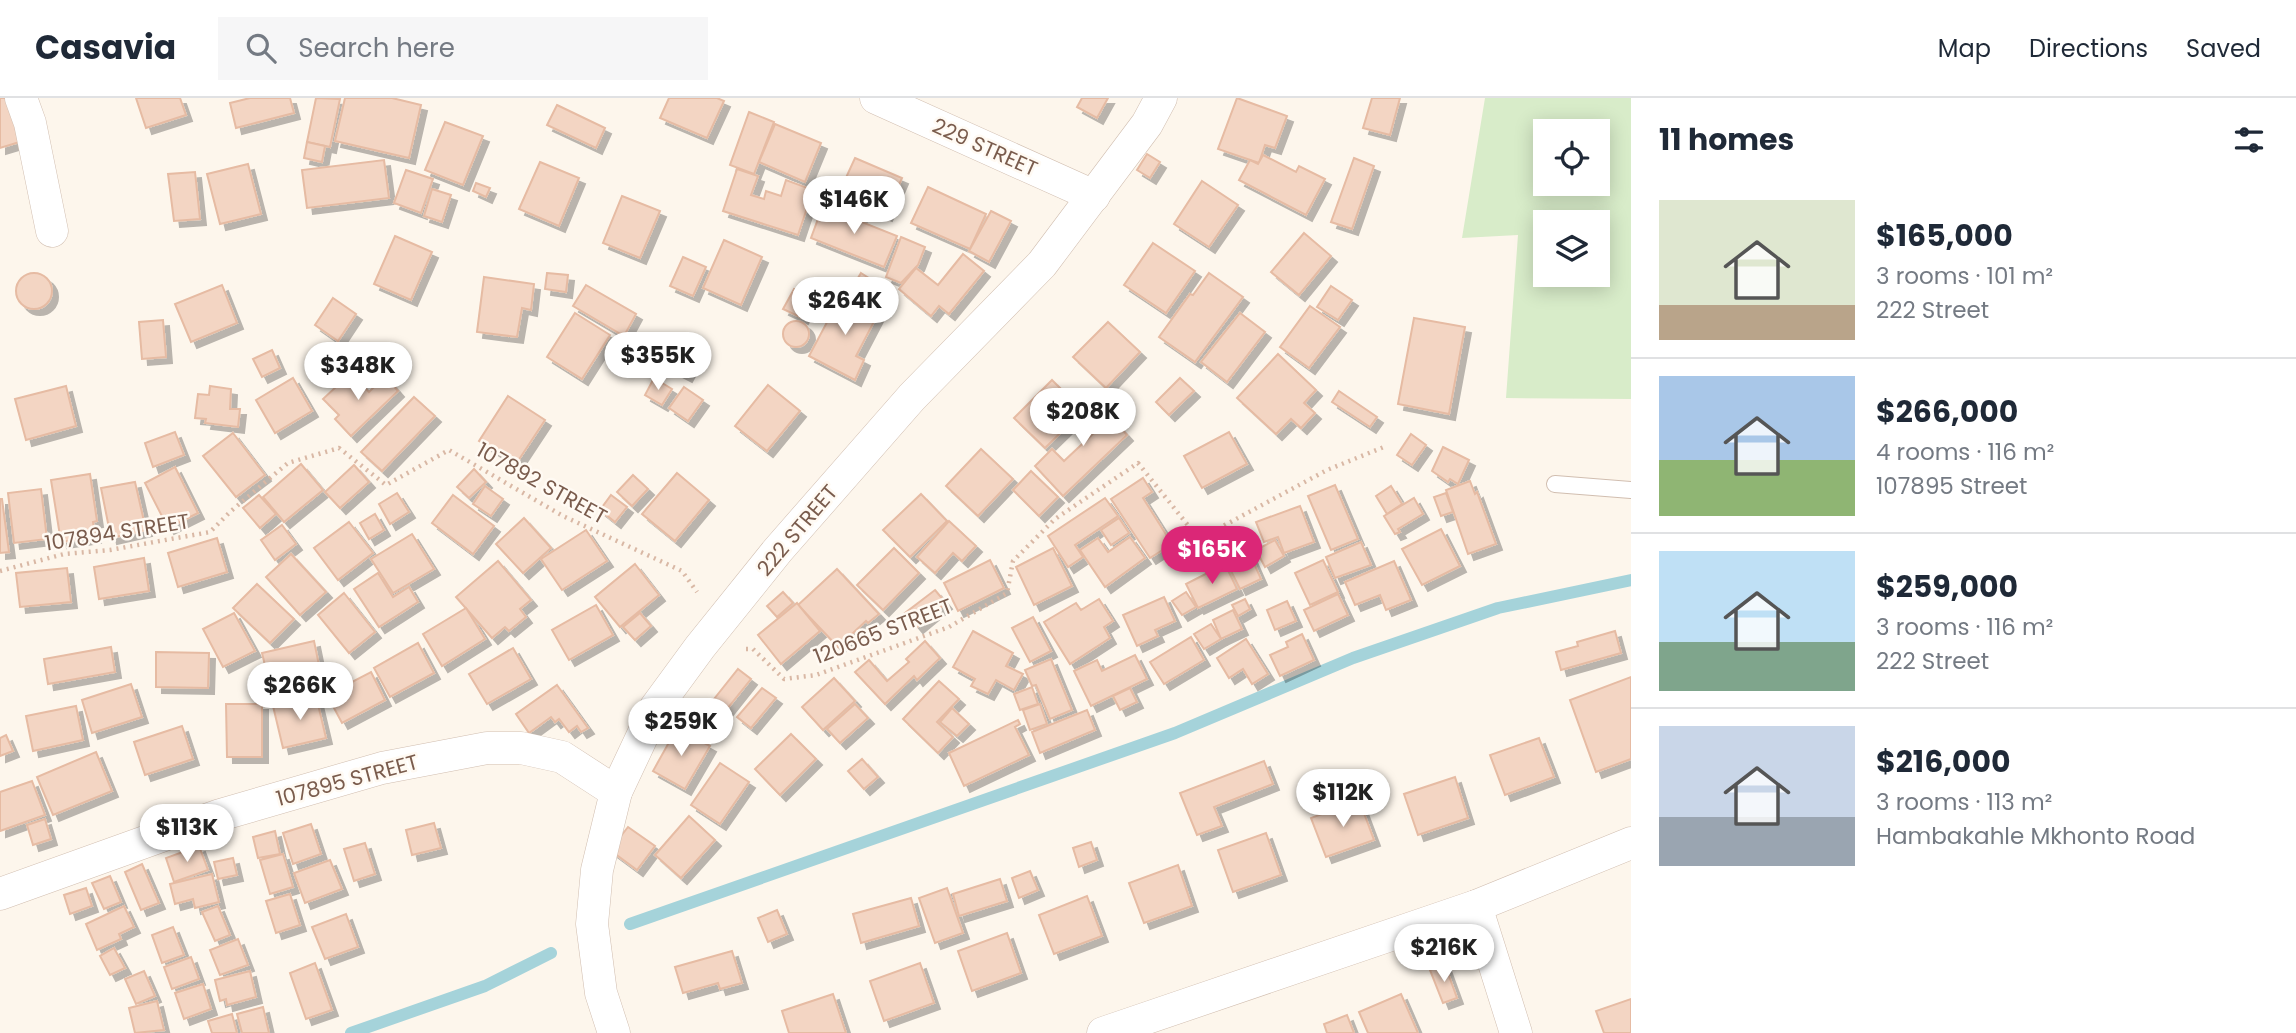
<!DOCTYPE html>
<meta charset="utf-8">
<style>
:root{--surface:#fff;--page:#f6f6f7;--text:#1f2937;--muted:#747a83;--line:#e0e1e3;--accent:#db2777}
body{margin:0;font-family:Poppins,sans-serif;background:var(--page);color:var(--text);height:100vh;display:flex;flex-direction:column;font-size:26px;white-space:nowrap}
*{box-sizing:border-box;margin:0}
p{font-size:23px;color:var(--muted)}
.icon{flex:none;width:38px;height:38px;fill:none;stroke:currentColor;stroke-width:2;stroke-linecap:round;stroke-linejoin:round}
.map{position:relative;flex:1;overflow:hidden}
.panel{display:flex;flex-direction:column;background:var(--surface);width:665px}
.panel>*{flex:none}
.tools{position:absolute;left:1533px;top:21px;display:grid;gap:14px}
.tools a{display:grid;place-items:center;width:77px;height:77px;border-radius:0px;background:var(--surface);box-shadow:0 4px 18px #0003;font-size:35px}
.price{position:absolute;translate:-50% -60px;padding:0 16px;border-radius:24px;background:#fff;color:#222;font-size:23px;line-height:46px;filter:drop-shadow(0 2px 4px #0008)}
.price::after{content:'';position:absolute;left:50%;top:42px;width:21px;height:16px;margin-left:-10px;background:inherit;clip-path:polygon(0 0,100% 0,50% 100%)}
.price.on{background:var(--accent);color:#fff}
ul{padding:0;list-style:none}
li{display:flex;align-items:center;gap:21px;height:175px;padding:0 28px}
li+li{border-top:2px solid var(--line)}
li span{display:grid;place-items:center;flex:none;width:196px;height:140px;border-radius:0px;color:#555}
li>.icon{margin-inline-start:auto}
span .icon{width:84px;height:84px;fill:#fffc;stroke-width:1}
li b{font-size:30px}
h2{display:flex;justify-content:space-between;align-items:center;height:84px;padding:0 28px;font-size:30px}
header{display:flex;align-items:center;gap:42px;box-sizing:border-box;height:98px;padding:0 35px;background:var(--surface);border-bottom:2px solid var(--line)}
header strong{font-size:33px}
nav{display:flex;gap:38px;margin-inline-start:auto;font-size:24px}
.search{width:490px;height:63px;background:var(--page);display:flex;align-items:center;gap:18px;box-sizing:border-box;padding:0 24px;border-radius:0px;color:var(--muted);font-size:26px}
main{display:flex;flex:1;min-height:0}
.map>svg:first-child{display:block}
.green{fill:#d8ecc9;fill-rule:evenodd}
.lines{fill:none;stroke-linecap:round;stroke-linejoin:round}
.stream{stroke:#a5d3da;stroke-width:12}
.building{fill:#f3d5c3;stroke:#e6bba3;stroke-width:2;filter:url(#shadow)}
.lane-casing{stroke:#d1beb0;stroke-width:18}
.street-casing{stroke:#d1beb0;stroke-width:33}
.path{stroke:#d9b8a5;stroke-width:4.5;stroke-dasharray:2 5;stroke-linecap:butt}
.lane{stroke:#fff;stroke-width:16}
.street{stroke:#fff;stroke-width:32}
.labels{text-anchor:middle;dominant-baseline:central;stroke-width:5;stroke-linejoin:round;paint-order:stroke}
.street-label{font-size:21px;fill:#7a5c4d;stroke:#fffaf3}
</style>
<header>
<strong>Casavia</strong>
<div class="search"><svg class="icon" aria-label="search" viewBox="0 0 24 24"><circle cx="10" cy="10" r="6"/><path d="M15 15l6 6"/></svg>Search here</div>
<nav><a>Map</a><a>Directions</a><a>Saved</a></nav>
</header>
<main>
<div class="map">
<svg width="1631" height="935" viewBox="0 0 1631 935">
<defs>
<filter id="shadow"><feDropShadow dx="6" dy="6" stdDeviation="0" flood-color="#0004"/></filter>
</defs>
<rect width="100%" height="100%" fill="#fdf6ec"/>
<path class="green" d="M1485,0H1631V301L1506,300L1518,137L1462,140ZM1545,33H1598V86H1545ZM1545,124H1598V177H1545Z"/>
<g class="lines">
<g class="stream">
<path d="M630,826L1175,635L1353,560L1498,510L1631,482"/>
<path d="M351,935L485,888L551,855"/>
</g>
</g>
<g class="building">
<path d="M0,0H14L26,42L0,50Z"/>
<path d="M136,0H180L186,17L146,30Z"/>
<path d="M250,0H290L294,15L236,30L230,5Z"/>
<path d="M316,0L340,1L330,49L307,44Z"/>
<path d="M345,0H392L421,7L409,60L335,43Z"/>
<path d="M669,0H717L724,3L707,40L660,20Z"/>
<path d="M1082,0H1108L1097,20L1077,9Z"/>
<path d="M1237,0L1287,18L1275,50L1265,47L1259,65L1218,51Z"/>
<path d="M1372,0H1400L1390,37L1363,30Z"/>
<path d="M557,7L605,30L596,50L547,27Z"/>
<path d="M749,14L774,24L754,76L730,67Z"/>
<path d="M445,24L483,38L463,87L425,72Z"/>
<path d="M775,26L821,45L805,84L759,64Z"/>
<path d="M307,44L325,48L322,64L304,60Z"/>
<path d="M1147,56L1160,64L1150,80L1137,72Z"/>
<path d="M1263,57L1296,74L1299,68L1325,81L1306,117L1239,82L1250,62L1258,66Z"/>
<path d="M855,60L902,80L886,117L838,97Z"/>
<path d="M1354,60L1374,68L1352,131L1331,124Z"/>
<path d="M384,62L389,100L307,110L302,72Z"/>
<path d="M540,64L579,80L559,128L519,111Z"/>
<path d="M248,66L261,116L220,126L207,76Z"/>
<path d="M737,71L758,78L751,97L764,101L766,93L781,98L786,82L813,92L798,137L723,113Z"/>
<path d="M406,72L433,81L421,115L394,105Z"/>
<path d="M195,74L200,121L174,123L168,76Z"/>
<path d="M1202,83L1238,107L1209,149L1174,126Z"/>
<path d="M476,85L490,90L486,99L473,93Z"/>
<path d="M928,89L986,116L970,151L911,125Z"/>
<path d="M432,91L451,97L442,124L424,118Z"/>
<path d="M622,98L660,113L640,160L603,145Z"/>
<path d="M842,109L861,117L859,123L897,138L884,169L811,140L822,110L839,117Z"/>
<path d="M991,113L1011,123L989,164L969,153Z"/>
<path d="M1304,135L1331,158L1299,197L1271,174Z"/>
<path d="M395,138L432,154L411,202L374,186Z"/>
<path d="M901,139L925,149L918,167L901,185L886,179Z"/>
<path d="M724,142L762,159L741,207L703,190Z"/>
<path d="M1153,145L1195,173L1166,215L1124,187Z"/>
<path d="M963,156L984,173L949,216L939,208L931,218L899,191L916,170L938,187Z"/>
<path d="M683,159L706,169L693,198L670,188Z"/>
<path d="M547,175L568,177L566,194L545,191Z"/>
<path d="M861,175L883,189L873,204L852,190Z"/>
<path d="M1209,175L1243,199L1195,264L1159,239L1190,196L1193,197Z"/>
<circle cx="34" cy="193" r="18"/>
<path d="M484,179L534,186L531,212L522,210L517,239L477,234Z"/>
<path d="M222,187L237,225L191,244L175,206Z"/>
<path d="M586,187L636,216L624,238L573,208Z"/>
<path d="M1331,188L1352,202L1338,222L1317,209Z"/>
<path d="M794,191L812,200L802,220L783,211Z"/>
<path d="M842,196L879,214L856,258L864,262L855,282L809,258Z"/>
<path d="M333,200L356,216L338,243L315,227Z"/>
<path d="M1310,208L1340,229L1309,270L1280,249Z"/>
<path d="M575,215L610,237L582,281L547,259Z"/>
<path d="M1240,215L1265,234L1227,284L1201,264Z"/>
<path d="M1414,220L1465,229L1449,316L1398,306Z"/>
<path d="M163,222L166,259L142,261L139,224Z"/>
<circle cx="796" cy="236" r="13"/>
<path d="M1108,224L1140,254L1106,290L1073,259Z"/>
<path d="M678,245L698,256L686,278L665,267Z"/>
<path d="M272,252L280,270L262,279L253,261Z"/>
<path d="M1278,256L1316,292L1304,305L1315,315L1301,330L1291,321L1276,336L1237,300Z"/>
<path d="M351,275L369,294L385,278L398,293L351,338L335,321L339,317L323,301Z"/>
<path d="M293,280L312,313L275,335L256,302Z"/>
<path d="M654,280L672,291L662,307L645,297Z"/>
<path d="M1180,280L1194,293L1169,317L1156,304Z"/>
<path d="M1052,282L1083,313L1045,350L1014,320Z"/>
<path d="M768,287L800,313L767,353L735,328Z"/>
<path d="M66,288L76,328L26,342L15,301Z"/>
<path d="M210,288L231,291L230,311H240L238,329L205,325L206,321L195,320L198,296L209,297Z"/>
<path d="M684,289L703,302L688,323L669,310Z"/>
<path d="M1087,293L1127,337L1063,398L1035,368L1052,351L1064,363L1095,334L1081,320L1087,315L1077,303Z"/>
<path d="M1339,293L1377,319L1370,329L1332,304Z"/>
<path d="M508,298L545,322L516,366L479,343Z"/>
<path d="M414,299L435,318L382,373L361,354Z"/>
<path d="M175,334L184,357L153,369L145,345Z"/>
<path d="M1229,334L1247,366L1202,390L1184,358Z"/>
<path d="M233,335L265,377L236,399L203,358Z"/>
<path d="M1411,336L1426,347L1412,367L1397,357Z"/>
<path d="M1443,349L1469,362L1458,386L1450,381L1448,384L1432,373Z"/>
<path d="M981,351L1013,381L978,418L946,388Z"/>
<path d="M301,366L323,392L284,424L263,399Z"/>
<path d="M354,367L369,384L340,410L325,394Z"/>
<path d="M175,369L198,415L168,430L145,385Z"/>
<path d="M474,371L486,384L469,400L457,389Z"/>
<path d="M1031,373L1058,399L1039,418L1013,392Z"/>
<path d="M677,375L709,402L675,443L642,416Z"/>
<path d="M90,376L97,423L93,424L95,439L61,444L51,382Z"/>
<path d="M633,377L648,391L632,408L617,394Z"/>
<path d="M1143,380L1152,394L1143,400L1172,446L1150,460L1111,401Z"/>
<path d="M1470,383L1475,396L1477,394L1496,446L1468,456L1446,392Z"/>
<path d="M135,384L146,432L111,440L101,390Z"/>
<path d="M1335,387L1358,441L1331,452L1308,398Z"/>
<path d="M485,388L503,401L491,418L473,406Z"/>
<path d="M1391,388L1402,406L1387,416L1376,398Z"/>
<path d="M41,391L47,441L14,445L8,395Z"/>
<path d="M397,395L409,414L390,426L379,406Z"/>
<path d="M1446,395L1453,414L1441,418L1434,399Z"/>
<path d="M921,396L947,423L910,459L883,432Z"/>
<path d="M259,397L276,416L260,430L243,410Z"/>
<path d="M453,397L494,428L473,456L432,425Z"/>
<path d="M611,397L627,409L615,424L600,412Z"/>
<path d="M1105,400L1118,418L1075,447L1083,459L1068,469L1048,438Z"/>
<path d="M1414,400L1423,416L1398,431L1400,434L1395,436L1384,418Z"/>
<path d="M0,401H2L9,454L0,455Z"/>
<path d="M1300,408L1314,444L1284,455L1278,439L1264,444L1256,424Z"/>
<path d="M375,416L384,432L369,441L360,425Z"/>
<path d="M524,420L551,450L523,475L496,446Z"/>
<path d="M1119,420L1129,435L1111,447L1101,432Z"/>
<path d="M949,423L976,448L962,463L953,455L935,475L917,459Z"/>
<path d="M349,424L373,455L338,482L314,450Z"/>
<path d="M282,427L296,446L275,462L261,442Z"/>
<path d="M1441,431L1460,468L1422,487L1402,451Z"/>
<path d="M586,432L607,463L562,492L541,461Z"/>
<path d="M412,436L434,471L393,495L371,461Z"/>
<path d="M1130,439L1145,460L1105,489L1080,452L1098,440L1108,454Z"/>
<path d="M217,440L227,474L178,489L168,455Z"/>
<path d="M1275,442L1284,458L1265,469L1256,452Z"/>
<path d="M1361,444L1371,467L1335,480L1326,459Z"/>
<path d="M894,450L919,475L883,512L857,487Z"/>
<path d="M1053,450L1072,488L1034,507L1016,469Z"/>
<path d="M1249,454L1261,481L1240,491L1227,465Z"/>
<path d="M291,456L326,494L300,517L266,479Z"/>
<path d="M144,460L149,493L99,501L94,469Z"/>
<path d="M990,462L1004,490L958,513L944,485Z"/>
<path d="M1323,462L1338,494L1310,507L1295,475Z"/>
<path d="M498,463L531,502L520,511L526,519L509,533L505,529L492,540L456,499Z"/>
<path d="M1394,463L1411,502L1386,512L1380,497L1355,507L1345,484Z"/>
<path d="M635,466L659,497L620,529L595,499Z"/>
<path d="M1225,466L1237,491L1198,510L1186,486Z"/>
<path d="M67,470L71,504L20,509L16,475Z"/>
<path d="M837,471L879,516L868,525L866,523L838,549L798,507Z"/>
<path d="M378,475L393,499L409,489L418,504L379,529L354,491Z"/>
<path d="M257,486L294,521L270,545L233,510Z"/>
<path d="M935,492L946,505L917,529L905,515Z"/>
<path d="M783,494L793,505L777,519L767,508Z"/>
<path d="M1186,494L1196,509L1182,517L1172,503Z"/>
<path d="M344,495L375,534L349,555L318,517Z"/>
<path d="M1338,496L1348,517L1314,533L1304,512Z"/>
<path d="M1164,499L1175,523L1155,532L1158,538L1137,548L1123,517Z"/>
<path d="M1099,501L1113,523L1104,529L1110,540L1070,566L1044,524L1076,505L1081,512Z"/>
<path d="M1245,501L1250,511L1238,518L1232,507Z"/>
<path d="M1287,503L1296,523L1275,532L1267,512Z"/>
<path d="M797,505L820,533L781,566L758,537Z"/>
<path d="M596,507L613,537L569,562L552,532Z"/>
<path d="M466,510L485,541L442,568L423,536Z"/>
<path d="M1233,512L1242,531L1221,541L1213,522Z"/>
<path d="M234,515L255,553L223,569L203,531Z"/>
<path d="M640,515L651,528L635,542L623,529Z"/>
<path d="M1033,519L1051,553L1030,564L1012,530Z"/>
<path d="M1211,526L1221,541L1204,551L1194,536Z"/>
<path d="M973,533L1013,555L1006,568L1023,576L1014,592L996,582L988,596L971,588L975,581L953,569Z"/>
<path d="M1615,533L1621,555L1561,572L1556,554L1578,548L1577,544Z"/>
<path d="M1302,536L1314,562L1280,578L1270,557L1288,549L1286,544Z"/>
<path d="M1191,539L1204,562L1164,586L1150,564Z"/>
<path d="M1246,541L1268,576L1252,586L1243,571L1229,580L1217,560Z"/>
<path d="M314,543L321,577L270,588L262,555Z"/>
<path d="M925,543L940,560L917,582L914,578L885,606L855,574L869,562L887,583L909,564L906,561Z"/>
<path d="M418,545L434,575L390,599L374,570Z"/>
<path d="M111,549L115,574L48,586L44,561Z"/>
<path d="M513,550L531,581L487,606L469,576Z"/>
<path d="M156,554L209,555L208,590L156,589Z"/>
<path d="M1135,557L1147,581L1091,608L1074,573L1097,562L1102,573Z"/>
<path d="M1051,561L1072,612L1050,621L1036,587L1032,588L1025,572Z"/>
<path d="M738,571L751,581L727,611L714,601Z"/>
<path d="M371,574L385,602L342,625L327,597Z"/>
<path d="M1631,579V661L1596,674L1570,602Z"/>
<path d="M834,580L855,603L823,632L802,609Z"/>
<path d="M939,583L959,601L937,624L953,639L938,655L903,621Z"/>
<path d="M131,586L142,619L92,635L82,602Z"/>
<path d="M557,587L588,630L581,634L577,628L569,634L559,621L555,624L551,619L529,635L516,616Z"/>
<path d="M1032,589L1038,606L1020,612L1014,596Z"/>
<path d="M762,590L776,600L751,630L737,619Z"/>
<path d="M1130,590L1137,604L1120,612L1113,598Z"/>
<path d="M316,598L326,640L283,650L273,608Z"/>
<path d="M226,606H262V659H227Z"/>
<path d="M855,606L868,620L840,645L827,631Z"/>
<path d="M1040,606L1047,626L1030,632L1023,612Z"/>
<path d="M76,608L83,642L33,653L26,618Z"/>
<path d="M952,610L969,626L957,638L940,624Z"/>
<path d="M1087,612L1095,632L1040,655L1032,634Z"/>
<circle cx="700" cy="626" r="14"/>
<path d="M1018,622L1020,626L1015,629L1029,657L964,688L949,655Z"/>
<path d="M182,628L193,661L145,677L134,644Z"/>
<path d="M677,630L710,648L685,691L653,673Z"/>
<path d="M791,636L816,661L780,697L755,671Z"/>
<path d="M6,637L13,653L0,658V640Z"/>
<path d="M1539,640L1554,679L1505,697L1490,657Z"/>
<path d="M96,654L112,693L53,717L37,679Z"/>
<path d="M862,661L878,679L864,691L848,673Z"/>
<path d="M1264,663L1273,686L1214,709L1222,728L1197,737L1180,695Z"/>
<path d="M720,665L749,684L720,726L691,707Z"/>
<path d="M1455,679L1468,720L1418,737L1404,696Z"/>
<path d="M32,683L45,717L0,733V694Z"/>
<path d="M1359,702L1374,742L1326,759L1311,720Z"/>
<path d="M689,718L715,742L681,780L655,757Z"/>
<path d="M45,721L51,741L33,747L27,727Z"/>
<path d="M434,725L441,750L412,757L406,732Z"/>
<path d="M311,726L321,756L293,766L283,735Z"/>
<path d="M628,729L655,748L637,772L610,752Z"/>
<path d="M275,733L280,756L258,760L253,739Z"/>
<path d="M1266,735L1281,777L1233,794L1218,752Z"/>
<path d="M1091,744L1097,762L1079,769L1073,750Z"/>
<path d="M365,745L375,776L354,783L344,751Z"/>
<path d="M199,748L208,772L174,784L166,760Z"/>
<path d="M283,756L293,789L270,796L260,762Z"/>
<path d="M233,760L237,777L218,781L214,764Z"/>
<path d="M330,762L342,791L305,805L294,775Z"/>
<path d="M142,766L159,805L141,812L125,774Z"/>
<path d="M1178,767L1192,808L1144,825L1129,785Z"/>
<path d="M1030,773L1038,792L1019,800L1012,780Z"/>
<path d="M212,776L219,804L195,810L193,801L175,806L170,786Z"/>
<path d="M110,778L121,804L104,811L92,785Z"/>
<path d="M1000,781L1007,803L959,818L953,796Z"/>
<path d="M86,790L92,808L70,816L64,797Z"/>
<path d="M947,790L963,835L935,845L919,800Z"/>
<path d="M290,796L300,827L276,835L266,803Z"/>
<path d="M1087,798L1102,838L1054,856L1039,817Z"/>
<path d="M911,800L919,828L861,845L853,816Z"/>
<path d="M124,808L134,829L119,836L121,841L97,852L86,826Z"/>
<path d="M218,808L230,837L215,843L202,814Z"/>
<path d="M777,812L787,836L768,844L758,820Z"/>
<path d="M346,816L358,849L325,861L312,829Z"/>
<path d="M173,829L184,857L162,865L152,837Z"/>
<path d="M1007,835L1021,875L972,893L958,853Z"/>
<path d="M238,841L248,867L220,877L210,852Z"/>
<path d="M114,850L125,870L110,877L100,858Z"/>
<path d="M732,853L742,885L720,891L718,885L683,895L675,869Z"/>
<path d="M191,859L199,881L172,891L164,869Z"/>
<path d="M315,865L332,912L306,921L290,875Z"/>
<path d="M920,865L934,905L884,923L870,883Z"/>
<path d="M1445,867L1457,900L1443,905L1430,872Z"/>
<path d="M144,873L155,898L136,906L125,881Z"/>
<path d="M250,873L256,899L227,907L226,901L220,903L215,882Z"/>
<path d="M203,886L211,911L184,921L175,895Z"/>
<path d="M833,896L846,935H789L782,913Z"/>
<path d="M1401,896L1418,935H1368L1359,914Z"/>
<path d="M1631,901V935H1604L1596,913Z"/>
<path d="M157,903L164,932L135,935L129,910Z"/>
<path d="M263,909L269,935H242L237,916Z"/>
<path d="M232,916L237,935H212L208,923Z"/>
<path d="M1347,917L1354,935H1327L1324,926Z"/>
</g>
<g class="lines">
<g class="lane-casing">
<path id="lane" d="M1555,386L1631,392"/>
</g>
<g class="street-casing">
<g id="street">
<path d="M21,0L30,25L52,133"/>
<path d="M876,0L1094,98"/>
<path d="M0,796L220,717L382,670L487,650H521L562,659L616,694"/>
<path d="M1476,808L1516,935"/>
<path d="M614,935L601,895L592,826L597,772L616,694L656,609L700,549L778,452L912,299L1042,166L1147,26L1161,0"/>
<path d="M1103,935L1476,808L1631,745"/>
</g>
</g>
<g class="path">
<path d="M0,473L64,456L110,452L210,434L231,413L288,365L339,350L386,387L449,352L563,418L682,473L697,494"/>
<path d="M746,551H753L784,581L816,577L949,529L1007,495L1013,463L1055,421L1138,365L1199,441L1327,372L1384,349"/>
</g>
<use href="#lane" class="lane"/>
<use href="#street" class="street"/>
</g>
<g class="labels">
<g class="street-label">
<text transform="translate(985 49) rotate(24)">229 STREET</text>
<text transform="translate(542 385) rotate(29)">107892 STREET</text>
<text transform="translate(797 432) rotate(-50)">222 STREET</text>
<text transform="translate(117 434) rotate(-9)">107894 STREET</text>
<text transform="translate(883 533) rotate(-21)">120665 STREET</text>
<text transform="translate(347 682) rotate(-15)">107895 STREET</text>
</g>
</g>
</svg>
<div class="tools">
<a><svg class="icon" aria-label="locate" viewBox="0 0 24 24"><circle cx="12" cy="12" r="6"/><path d="M12 2v4M12 18v4M2 12h4M18 12h4"/></svg></a>
<a><svg class="icon" aria-label="layers" viewBox="0 0 24 24"><path d="M12 4l9 5-9 5-9-5zM3 14l9 5 9-5"/></svg></a>
</div>
<b class="price" style="left:854px;top:138px">$146K</b>
<b class="price" style="left:845px;top:239px">$264K</b>
<b class="price" style="left:658px;top:294px">$355K</b>
<b class="price" style="left:358px;top:304px">$348K</b>
<b class="price" style="left:1083px;top:350px">$208K</b>
<b class="price on" style="left:1212px;top:488px">$165K</b>
<b class="price" style="left:300px;top:624px">$266K</b>
<b class="price" style="left:681px;top:660px">$259K</b>
<b class="price" style="left:1343px;top:731px">$112K</b>
<b class="price" style="left:187px;top:766px">$113K</b>
<b class="price" style="left:1444px;top:886px">$216K</b>
</div>
<section class="panel">
<h2>11 homes<svg class="icon" aria-label="filters" viewBox="0 0 24 24"><path d="M4 7h16M4 17h16"/><circle cx="9" cy="7" r="2"/><circle cx="15" cy="17" r="2"/></svg></h2>
<ul>
<li><span style="background:linear-gradient(#dfe7d0 75%,#b9a48a 0)"><svg class="icon" aria-label="home" viewBox="0 0 24 24"><path d="M3 11l9-7 9 7M6 9v11h12V9"/></svg></span><div><b>$165,000</b><p>3 rooms · 101 m²</p><p>222 Street</p></div></li>
<li><span style="background:linear-gradient(#a9c7e8 60%,#8fb573 0)"><svg class="icon" aria-label="home" viewBox="0 0 24 24"><path d="M3 11l9-7 9 7M6 9v11h12V9"/></svg></span><div><b>$266,000</b><p>4 rooms · 116 m²</p><p>107895 Street</p></div></li>
<li><span style="background:linear-gradient(#bfe0f5 65%,#7fa58c 0)"><svg class="icon" aria-label="home" viewBox="0 0 24 24"><path d="M3 11l9-7 9 7M6 9v11h12V9"/></svg></span><div><b>$259,000</b><p>3 rooms · 116 m²</p><p>222 Street</p></div></li>
<li><span style="background:linear-gradient(#c9d6e8 65%,#9aa5b1 0)"><svg class="icon" aria-label="home" viewBox="0 0 24 24"><path d="M3 11l9-7 9 7M6 9v11h12V9"/></svg></span><div><b>$216,000</b><p>3 rooms · 113 m²</p><p>Hambakahle Mkhonto Road</p></div></li>
</ul>
</section>
</main>
